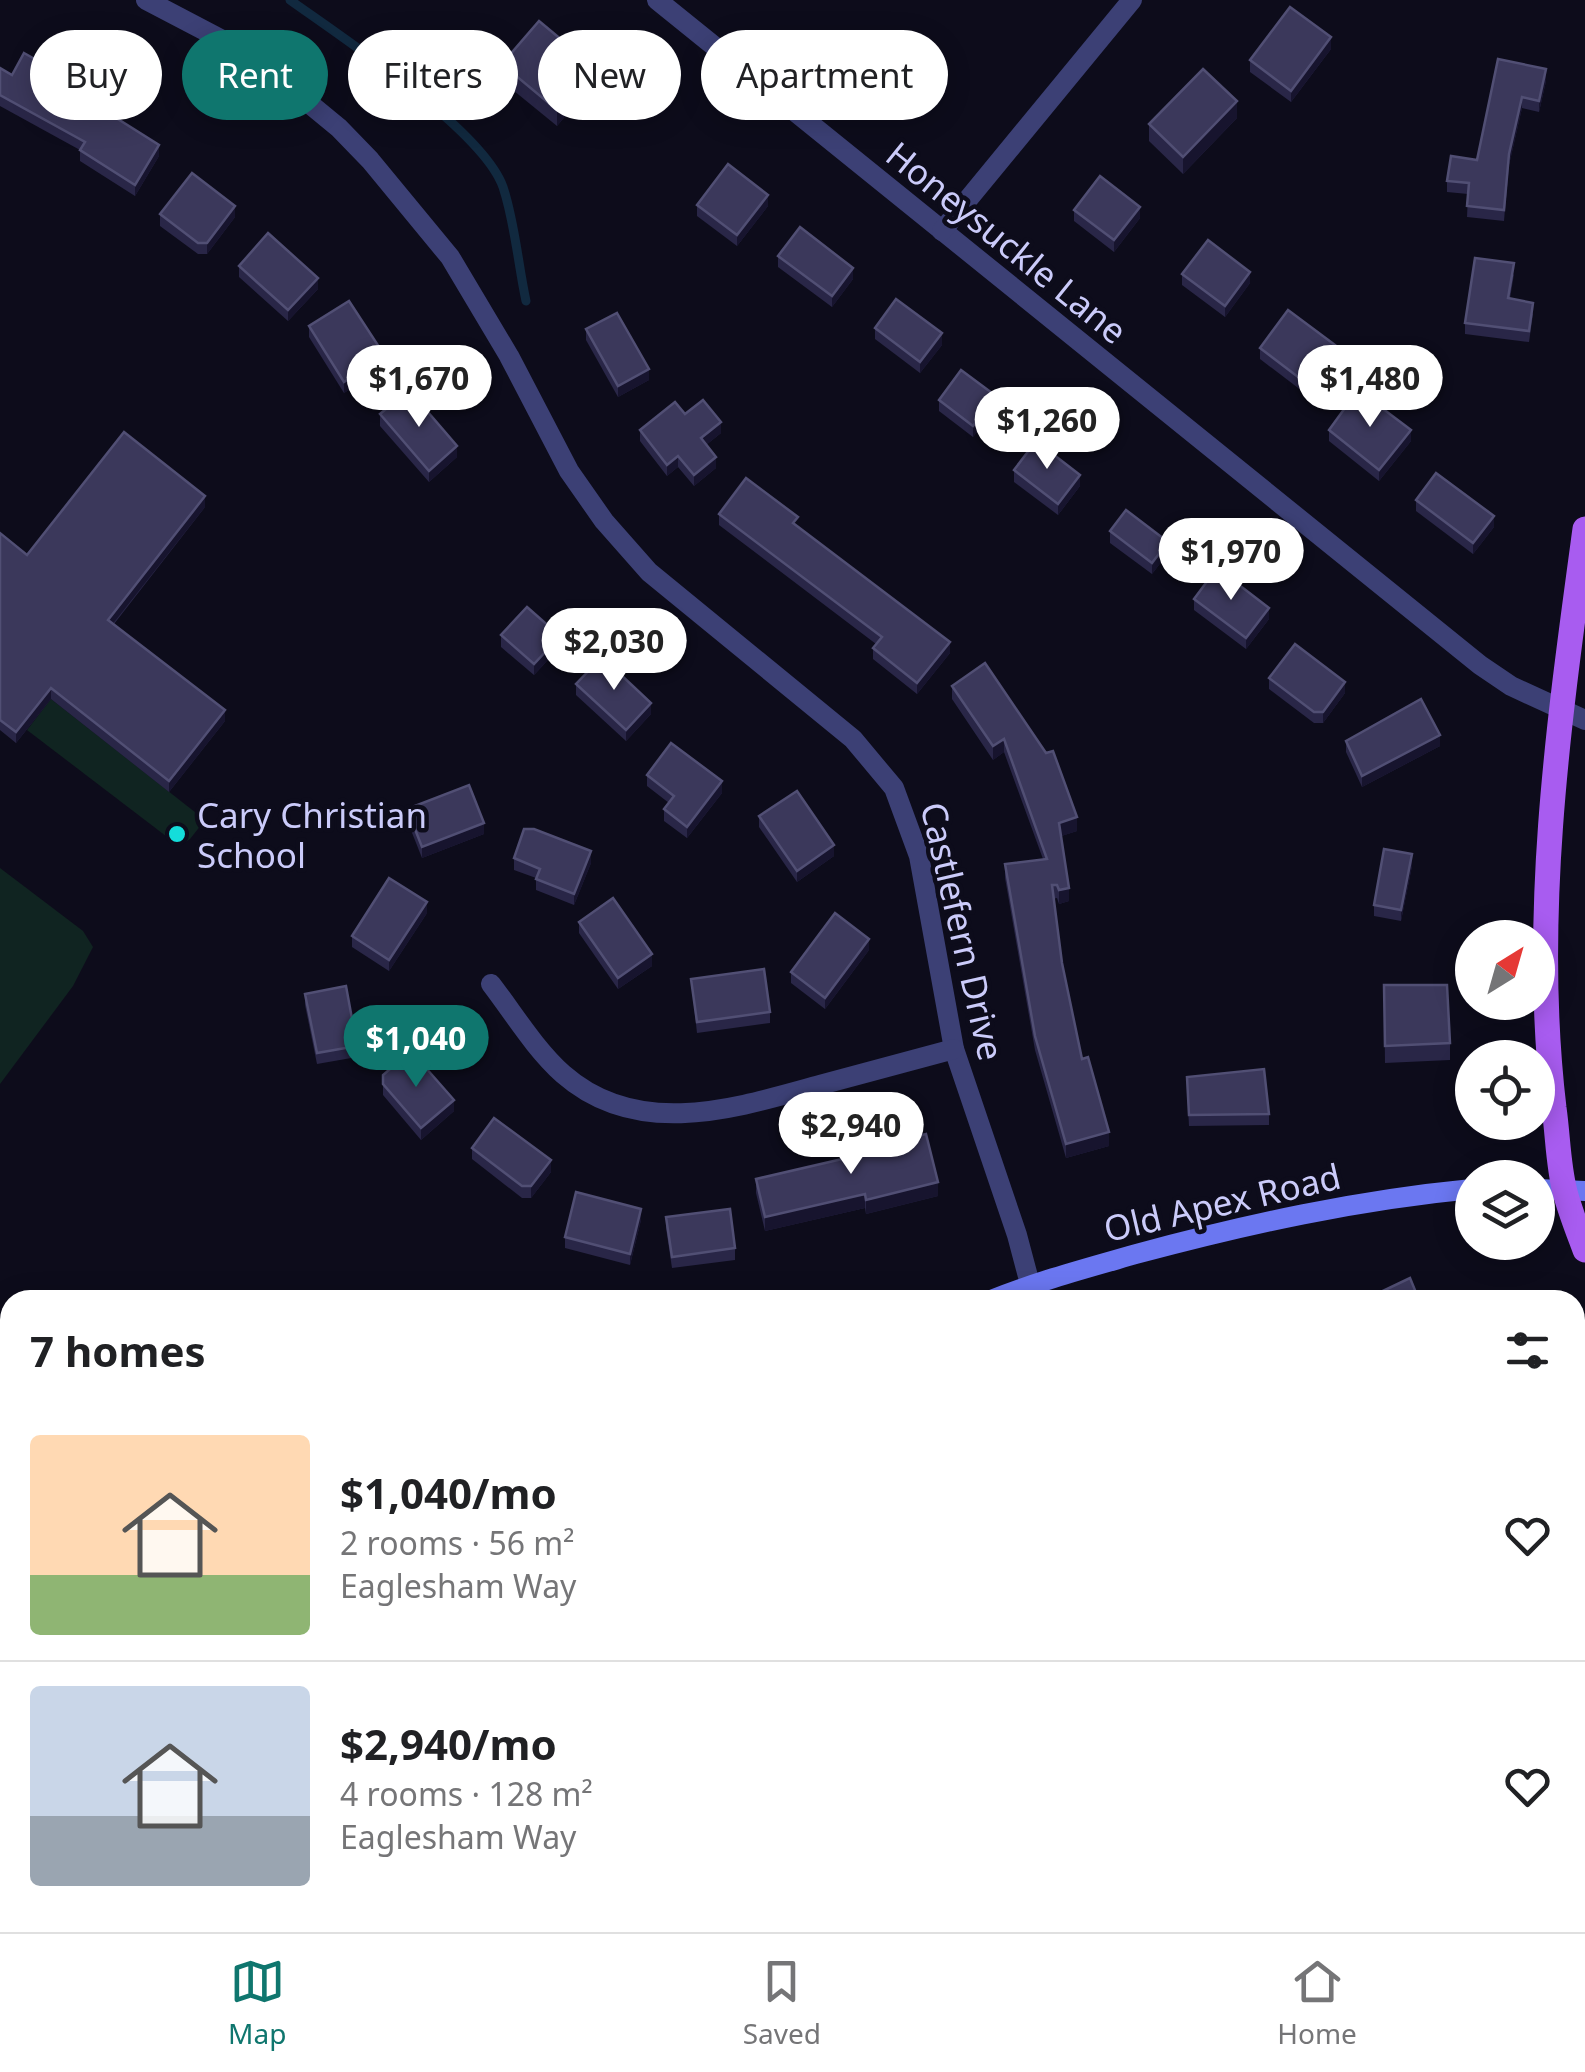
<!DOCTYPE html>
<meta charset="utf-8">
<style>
:root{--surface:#fff;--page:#f2f2f2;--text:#202124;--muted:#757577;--line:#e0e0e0;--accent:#0f766e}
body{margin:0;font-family:"Noto Sans",sans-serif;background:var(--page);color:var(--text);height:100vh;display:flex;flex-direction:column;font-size:38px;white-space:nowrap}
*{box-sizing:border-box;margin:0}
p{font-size:32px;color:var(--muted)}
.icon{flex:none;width:55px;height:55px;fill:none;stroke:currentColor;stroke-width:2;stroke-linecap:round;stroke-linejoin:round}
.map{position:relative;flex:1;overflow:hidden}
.sheet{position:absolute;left:0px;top:1290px;width:1585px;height:642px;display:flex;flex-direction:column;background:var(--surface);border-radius:30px 30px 0 0;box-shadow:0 5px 25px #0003}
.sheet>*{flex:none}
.banner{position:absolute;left:30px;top:30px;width:1000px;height:90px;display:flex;gap:20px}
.needle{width:65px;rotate:37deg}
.controls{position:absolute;left:1455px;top:920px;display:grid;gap:20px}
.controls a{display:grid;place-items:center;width:100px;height:100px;border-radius:50%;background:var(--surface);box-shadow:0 5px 25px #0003;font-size:50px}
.price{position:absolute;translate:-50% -85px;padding:0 22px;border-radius:35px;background:#fff;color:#222;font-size:32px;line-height:65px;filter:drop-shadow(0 2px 5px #0008)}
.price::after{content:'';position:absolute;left:50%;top:60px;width:30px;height:22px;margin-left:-15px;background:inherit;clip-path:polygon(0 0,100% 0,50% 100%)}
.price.current{background:var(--accent);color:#fff}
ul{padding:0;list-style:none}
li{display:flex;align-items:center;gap:30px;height:250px;padding:0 30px}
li+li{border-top:2px solid var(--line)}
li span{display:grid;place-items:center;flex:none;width:280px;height:200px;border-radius:10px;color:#555}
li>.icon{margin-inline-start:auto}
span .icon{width:120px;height:120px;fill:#fffc;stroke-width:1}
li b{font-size:42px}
h2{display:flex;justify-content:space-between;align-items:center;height:120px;padding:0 30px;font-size:42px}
.chip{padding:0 35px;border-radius:45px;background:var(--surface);box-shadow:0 5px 25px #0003;font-size:35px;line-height:90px}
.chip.current{background:var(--accent);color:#fff}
.menu{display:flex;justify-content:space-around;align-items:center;height:140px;border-top:2px solid var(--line);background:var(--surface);font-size:28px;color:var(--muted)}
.menu a{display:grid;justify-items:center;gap:5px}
.menu .current{color:var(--accent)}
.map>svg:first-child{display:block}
.green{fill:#102421}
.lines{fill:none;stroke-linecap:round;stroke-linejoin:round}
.stream{stroke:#11293f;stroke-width:9}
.street{stroke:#3c4075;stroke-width:20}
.secondary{stroke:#6b77f1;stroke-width:20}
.primary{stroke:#a85cf0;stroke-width:25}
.wall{fill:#292647}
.shaded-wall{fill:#17142e}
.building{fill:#3b385b;stroke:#514f74;stroke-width:2.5}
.poi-dot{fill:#14ddda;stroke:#0d0c1b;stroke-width:4}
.labels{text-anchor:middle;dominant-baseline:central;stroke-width:9;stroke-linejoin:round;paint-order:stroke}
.street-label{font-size:35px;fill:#cbcbfa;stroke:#0d0c1b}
.poi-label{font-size:35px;fill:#cbcbfa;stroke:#0d0c1b;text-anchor:start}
</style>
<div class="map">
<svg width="1585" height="1932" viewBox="0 0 1585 1932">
<rect width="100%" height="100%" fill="#0d0c1b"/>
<g class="green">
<path d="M51,699L205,820L190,839L179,846L27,730Z"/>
<path d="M0,868L83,931L93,947L73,986L0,1084Z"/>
</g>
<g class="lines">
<g class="stream">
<path d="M290,0C343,38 483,130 503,187C515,223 518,264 526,301"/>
<path d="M1575,1574L1585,1575"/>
<path d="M1029,1932L1040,1922"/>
</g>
<g class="street">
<path d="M146,0L234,46L271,72L339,128L370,160L450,257L509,356L569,471L604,521L649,572L853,739L894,788L919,856L954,1049L1017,1235L1030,1284"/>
<path d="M657,0L1480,665L1511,686L1585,720"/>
<path d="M942,231L1132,0"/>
<path d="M491,984C514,1014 535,1049 563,1074C638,1140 736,1108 820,1085C865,1073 909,1061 954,1049"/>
<path d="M1575,1756L1585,1749"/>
<path d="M1575,1802L1585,1815"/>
<path d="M568,1932C582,1921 601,1925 616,1932"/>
<path d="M1269,1932L1283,1922"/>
</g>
<g class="secondary">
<path d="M1538,1189L1585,1191"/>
<path d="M991,1300C1038,1281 1087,1268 1136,1254C1248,1224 1357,1200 1472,1189"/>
<path d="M136,1932L147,1922"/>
</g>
<path class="primary" d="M1585,529C1559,720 1531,916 1554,1108C1558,1136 1558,1165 1565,1192C1570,1211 1578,1231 1585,1250"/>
</g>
<g class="wall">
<path d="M1331,49L1291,102L1250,72V60Z"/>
<path d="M1498,59L1546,81L1539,112L1522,108L1509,165L1504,221L1467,217L1468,194L1447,192V181L1477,160Z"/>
<path d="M502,64L593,83L557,126L502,81Z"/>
<path d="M0,68L12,75L79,95L159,156L135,196L80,161V150L0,106Z"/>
<path d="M1237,118L1183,174L1149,141V124Z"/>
<path d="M697,205L768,206L737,246L697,216Z"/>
<path d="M1074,210L1140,218L1114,252L1074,221Z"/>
<path d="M160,214L235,217L207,254H198L160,226Z"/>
<path d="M778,256L853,279L832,307L778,267Z"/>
<path d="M239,266L318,289L288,321L239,277Z"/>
<path d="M1182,274L1250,283L1225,317L1182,285Z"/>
<path d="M1514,274L1510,298L1533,314L1529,342L1465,334V323Z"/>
<path d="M309,326L385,367L344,393L309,337Z"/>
<path d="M875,328L942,345L920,373L875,339Z"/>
<path d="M586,329L649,380L618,397L586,340Z"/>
<path d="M1260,348L1335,356L1306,394L1260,359Z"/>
<path d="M939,400L996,407L973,437L939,411Z"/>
<path d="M380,414L457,457L429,482L380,426Z"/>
<path d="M685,414L721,433L706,445L716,468L694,486L678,467L667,476L640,441V430Z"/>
<path d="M1329,430L1411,441L1379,481L1329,441Z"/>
<path d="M1014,470L1080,486L1058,515L1014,482Z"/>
<path d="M1416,500L1494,527L1473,554L1416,511Z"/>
<path d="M205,507L114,624L225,721L169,792L51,699L16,743L0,730V533L27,555Z"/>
<path d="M719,514L798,527L950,653L917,694L873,659V648L876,644L719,525Z"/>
<path d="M1110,531L1168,553L1152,574L1110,543Z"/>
<path d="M1194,599L1269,619L1246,649L1194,610Z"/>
<path d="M501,635L560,647L534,675L501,647Z"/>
<path d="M985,663L1077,831L1061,836L1069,901L1059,904L1057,898L1053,899L1062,963L1082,1059L1109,1146L1066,1158L1035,1050L1005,878V864L1043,859L1004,752L993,760L952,699V686Z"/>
<path d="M1269,678L1345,693L1323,723H1314L1269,689Z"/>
<path d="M576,684L651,714L626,741L576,695Z"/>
<path d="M1346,741L1440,746L1362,787L1346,752Z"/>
<path d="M647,775L722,793L687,838L664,821V809L669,803L647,786Z"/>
<path d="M407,809L484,834L422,858L407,820Z"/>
<path d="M759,816L834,856L797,882L759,827Z"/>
<path d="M514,858L591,863L574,905L536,890V878L514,870Z"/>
<path d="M1412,866L1401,921L1374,916V905Z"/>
<path d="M427,913L389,971L352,947V936Z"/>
<path d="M579,922L652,966L618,989L579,933Z"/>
<path d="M869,950L825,1009L791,983V972Z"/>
<path d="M691,979L770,1012V1023L697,1033Z"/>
<path d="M1384,985L1450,1043V1060L1385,1063Z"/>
<path d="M305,994L357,1046V1057L317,1064L305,1005Z"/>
<path d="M383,1075L454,1111L421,1140L383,1095Z"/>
<path d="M1187,1088L1269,1114V1125L1189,1126Z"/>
<path d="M472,1148L551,1172L531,1198H522L472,1159Z"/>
<path d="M854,1151L938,1196L866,1214L865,1208L765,1231L756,1193V1179L854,1156Z"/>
<path d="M666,1217L735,1248V1260L672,1268L666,1228Z"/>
<path d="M641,1220L630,1265L565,1248V1237Z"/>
<path d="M10,1737V1810L7,1806L0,1812V1745Z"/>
<path d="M868,1922H962L961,1932H868Z"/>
<path d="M1115,1922H1176L1164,1932H1123Z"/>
<path d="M1519,1922H1575L1585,1932H1528Z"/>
</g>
<g class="shaded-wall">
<path d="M1331,37V49L1291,102V91Z"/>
<path d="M593,66V83L557,126V110Z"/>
<path d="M1546,69V81L1539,112V101Z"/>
<path d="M1522,97V108L1509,165L1504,221L1509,154Z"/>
<path d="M1237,101V118L1183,174V157Z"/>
<path d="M159,145V156L135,196V185Z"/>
<path d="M768,195V206L737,246V235Z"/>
<path d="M235,206V217L207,254V243Z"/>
<path d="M1140,207V218L1114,252V240Z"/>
<path d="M853,268V279L832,307V296Z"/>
<path d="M1250,272V283L1225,317V306Z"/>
<path d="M318,278V289L288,321V310Z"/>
<path d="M942,333V345L920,373V362Z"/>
<path d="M1335,345V356L1306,394V383Z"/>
<path d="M385,356V367L344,393V382Z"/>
<path d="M649,369V380L618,397V386Z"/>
<path d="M996,396V407L973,437V426Z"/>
<path d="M721,422V433L701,449V438Z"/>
<path d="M1411,430V441L1379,481V470Z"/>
<path d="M457,446V457L429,482V471Z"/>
<path d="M678,456V467L667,476V465Z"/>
<path d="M716,457V468L694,486V475Z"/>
<path d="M1080,475V486L1058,515V504Z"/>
<path d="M205,496V507L108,630V620Z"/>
<path d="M1494,516V527L1473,554V543Z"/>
<path d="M1168,542V553L1152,574V563Z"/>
<path d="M1269,608V619L1246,649V638Z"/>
<path d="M560,636V647L534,675V664Z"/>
<path d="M950,642V653L917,694V683Z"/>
<path d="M1345,682V693L1323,723V712Z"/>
<path d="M51,688V699L16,743V732Z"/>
<path d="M651,703V714L626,741V730Z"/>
<path d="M225,710V721L169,792V781Z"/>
<path d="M1440,735V746L1362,787V776Z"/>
<path d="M1004,739V752L993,760V746Z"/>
<path d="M722,781V793L687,838V827Z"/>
<path d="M1077,817V831L1059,837V823Z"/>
<path d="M484,823V834L422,858V847Z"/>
<path d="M834,845V856L797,882V871Z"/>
<path d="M591,851V863L574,905V894Z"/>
<path d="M1412,854V866L1401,921V910Z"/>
<path d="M1069,888V901L1059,904V890Z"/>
<path d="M427,902V913L389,971V960Z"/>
<path d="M869,939V950L825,1009V998Z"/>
<path d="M652,954V966L618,989V978Z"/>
<path d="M454,1100V1111L421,1140V1128Z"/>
<path d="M1109,1132V1146L1066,1158V1144Z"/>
<path d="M551,1160V1172L531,1198V1186Z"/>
<path d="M938,1182V1196L866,1214V1200Z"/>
<path d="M865,1194V1208L765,1231V1217Z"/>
<path d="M641,1209V1220L630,1265V1254Z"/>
<path d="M1585,1652V1668L1575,1675V1659Z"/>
<path d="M7,1790V1806L0,1812V1796Z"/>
<path d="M463,1922H475V1929L471,1932H452Z"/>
<path d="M1156,1922H1176L1164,1932H1144Z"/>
</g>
<g class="building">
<path d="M1290,7L1331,37L1291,91L1250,60Z"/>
<path d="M539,21L593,66L557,110L502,64Z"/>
<path d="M24,53L79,84L75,92L159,145L135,185L80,150L85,142L0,95V68L12,75Z"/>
<path d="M1498,59L1546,69L1539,101L1522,97L1509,154L1504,210L1467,206L1469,183L1447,181L1451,156L1477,160Z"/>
<path d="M1203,69L1237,101L1183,157L1149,124Z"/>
<path d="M728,164L768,195L737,235L697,205Z"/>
<path d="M192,173L235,206L207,243H198L160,214Z"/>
<path d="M1100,176L1140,207L1114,240L1074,210Z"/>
<path d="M800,227L853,268L832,296L778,256Z"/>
<path d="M268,233L318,278L288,310L239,266Z"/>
<path d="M1208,240L1250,272L1225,306L1182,274Z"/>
<path d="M1475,258L1514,263L1508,298L1533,303L1529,331L1465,323Z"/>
<path d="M896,299L942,333L920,362L875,328Z"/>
<path d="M349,301L385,356L344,382L309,326Z"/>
<path d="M1288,310L1335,345L1306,383L1260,348Z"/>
<path d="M617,313L649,369L618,386L586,329Z"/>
<path d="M961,370L996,396L973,426L939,400Z"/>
<path d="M409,390L457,446L429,471L380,414Z"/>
<path d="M1358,390L1411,430L1379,470L1329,430Z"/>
<path d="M703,400L721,422L701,438L716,457L694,475L678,456L667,465L640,430L675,402L685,414Z"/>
<path d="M124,432L205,496L108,620L225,710L169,781L51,688L16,732L0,720V533L27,555Z"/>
<path d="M1036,441L1080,475L1058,504L1014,470Z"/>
<path d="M1436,473L1494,516L1473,543L1416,500Z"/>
<path d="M746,478L798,517L793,523L950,642L917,683L873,648L882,637L719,514Z"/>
<path d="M1126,510L1168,542L1152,563L1110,531Z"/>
<path d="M1217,568L1269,608L1246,638L1194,599Z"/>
<path d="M527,607L560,636L534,664L501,635Z"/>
<path d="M1295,644L1345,682L1323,712H1314L1269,678Z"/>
<path d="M602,657L651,703L626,730L576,684Z"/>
<path d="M985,663L1046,753L1053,751L1077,817L1059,823L1069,888L1059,890L1057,885H1052L1062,963L1082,1059L1088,1057L1109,1132L1066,1144L1035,1036L1005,864L1047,859L1004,739L993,746L952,686Z"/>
<path d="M1421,699L1440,735L1362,776L1346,741Z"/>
<path d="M671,743L722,781L687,827L664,809L674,796L647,775Z"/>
<path d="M469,785L484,823L422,847L407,809Z"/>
<path d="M797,791L834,845L797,871L759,816Z"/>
<path d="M524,829H534L591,851L574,894L536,879L540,869L514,858Z"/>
<path d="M1384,849L1412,854L1401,910L1374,905Z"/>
<path d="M389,878L427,902L389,960L352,936Z"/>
<path d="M613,898L652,954L618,978L579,922Z"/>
<path d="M835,913L869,939L825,998L791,972Z"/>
<path d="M764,969L770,1012L697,1022L691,979Z"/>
<path d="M1384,985H1447L1450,1043L1385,1046Z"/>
<path d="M346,986L357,1046L317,1053L305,994Z"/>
<path d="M411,1051L454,1100L421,1128L383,1084V1075Z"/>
<path d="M1264,1069L1269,1114L1189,1115L1187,1077Z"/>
<path d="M494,1118L551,1160L531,1186H522L472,1148Z"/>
<path d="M926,1134L938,1182L866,1200L865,1194L765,1217L756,1179L855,1156L854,1151Z"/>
<path d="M576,1192L641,1209L630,1254L565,1237Z"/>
<path d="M730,1209L735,1248L672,1257L666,1217Z"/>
<path d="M1410,1278L1419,1300H1364Z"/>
<path d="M1585,1588V1652L1575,1659V1595Z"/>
<path d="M10,1737V1794L7,1790L0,1796V1745Z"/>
<path d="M1575,1891L1585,1901V1932H1543L1534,1922H1575Z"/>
<path d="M318,1922H463L452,1932H306Z"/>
<path d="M878,1922H961L960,1932H897L898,1927Z"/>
<path d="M1128,1922H1156L1144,1932H1136Z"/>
</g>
<circle class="poi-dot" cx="177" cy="834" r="10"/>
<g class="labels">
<g class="street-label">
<text transform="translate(1007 242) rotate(39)">Honeysuckle Lane</text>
<text transform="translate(963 931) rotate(77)">Castlefern Drive</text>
<text transform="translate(1222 1202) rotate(-13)">Old Apex Road</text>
</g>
<g class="poi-label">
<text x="197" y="814">Cary Christian<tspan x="197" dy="40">School</tspan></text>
</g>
</g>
</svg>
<div class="controls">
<a><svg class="needle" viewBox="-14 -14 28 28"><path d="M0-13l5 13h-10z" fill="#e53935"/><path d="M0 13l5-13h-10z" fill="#757577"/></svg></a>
<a><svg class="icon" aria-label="locate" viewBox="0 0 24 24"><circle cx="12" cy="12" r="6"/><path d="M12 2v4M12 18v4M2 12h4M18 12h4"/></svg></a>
<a><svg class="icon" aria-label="layers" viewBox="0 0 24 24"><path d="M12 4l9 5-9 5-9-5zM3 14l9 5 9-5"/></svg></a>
</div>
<b class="price" style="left:419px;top:430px">$1,670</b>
<b class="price" style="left:1370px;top:430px">$1,480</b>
<b class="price" style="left:1047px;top:472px">$1,260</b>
<b class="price" style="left:1231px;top:603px">$1,970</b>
<b class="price" style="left:614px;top:693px">$2,030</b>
<b class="price current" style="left:416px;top:1090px">$1,040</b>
<b class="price" style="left:851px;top:1177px">$2,940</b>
<div class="banner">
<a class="chip">Buy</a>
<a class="chip current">Rent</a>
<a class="chip">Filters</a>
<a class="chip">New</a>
<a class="chip">Apartment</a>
</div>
<section class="sheet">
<h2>7 homes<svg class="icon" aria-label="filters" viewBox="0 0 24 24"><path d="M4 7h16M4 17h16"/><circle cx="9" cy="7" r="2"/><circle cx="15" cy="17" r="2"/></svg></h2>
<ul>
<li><span style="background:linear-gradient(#ffd9b3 70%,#8fb573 0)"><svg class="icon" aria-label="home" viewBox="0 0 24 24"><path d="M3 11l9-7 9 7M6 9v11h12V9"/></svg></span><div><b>$1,040/mo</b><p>2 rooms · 56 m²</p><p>Eaglesham Way</p></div><svg class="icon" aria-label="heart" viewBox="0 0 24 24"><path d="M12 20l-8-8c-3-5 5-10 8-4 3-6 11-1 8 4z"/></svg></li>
<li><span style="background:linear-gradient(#c9d6e8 65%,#9aa5b1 0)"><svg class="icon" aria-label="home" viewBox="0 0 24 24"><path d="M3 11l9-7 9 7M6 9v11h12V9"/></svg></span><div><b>$2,940/mo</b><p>4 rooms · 128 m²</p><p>Eaglesham Way</p></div><svg class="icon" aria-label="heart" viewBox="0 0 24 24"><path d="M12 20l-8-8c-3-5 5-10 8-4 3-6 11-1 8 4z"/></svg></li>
</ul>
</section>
</div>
<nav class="menu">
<a class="current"><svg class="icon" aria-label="map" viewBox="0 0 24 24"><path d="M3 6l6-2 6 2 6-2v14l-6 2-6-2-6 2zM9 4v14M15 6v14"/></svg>Map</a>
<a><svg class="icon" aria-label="saved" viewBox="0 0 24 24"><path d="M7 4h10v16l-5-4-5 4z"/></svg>Saved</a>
<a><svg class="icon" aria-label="home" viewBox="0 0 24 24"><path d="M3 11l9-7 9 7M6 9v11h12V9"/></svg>Home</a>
</nav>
